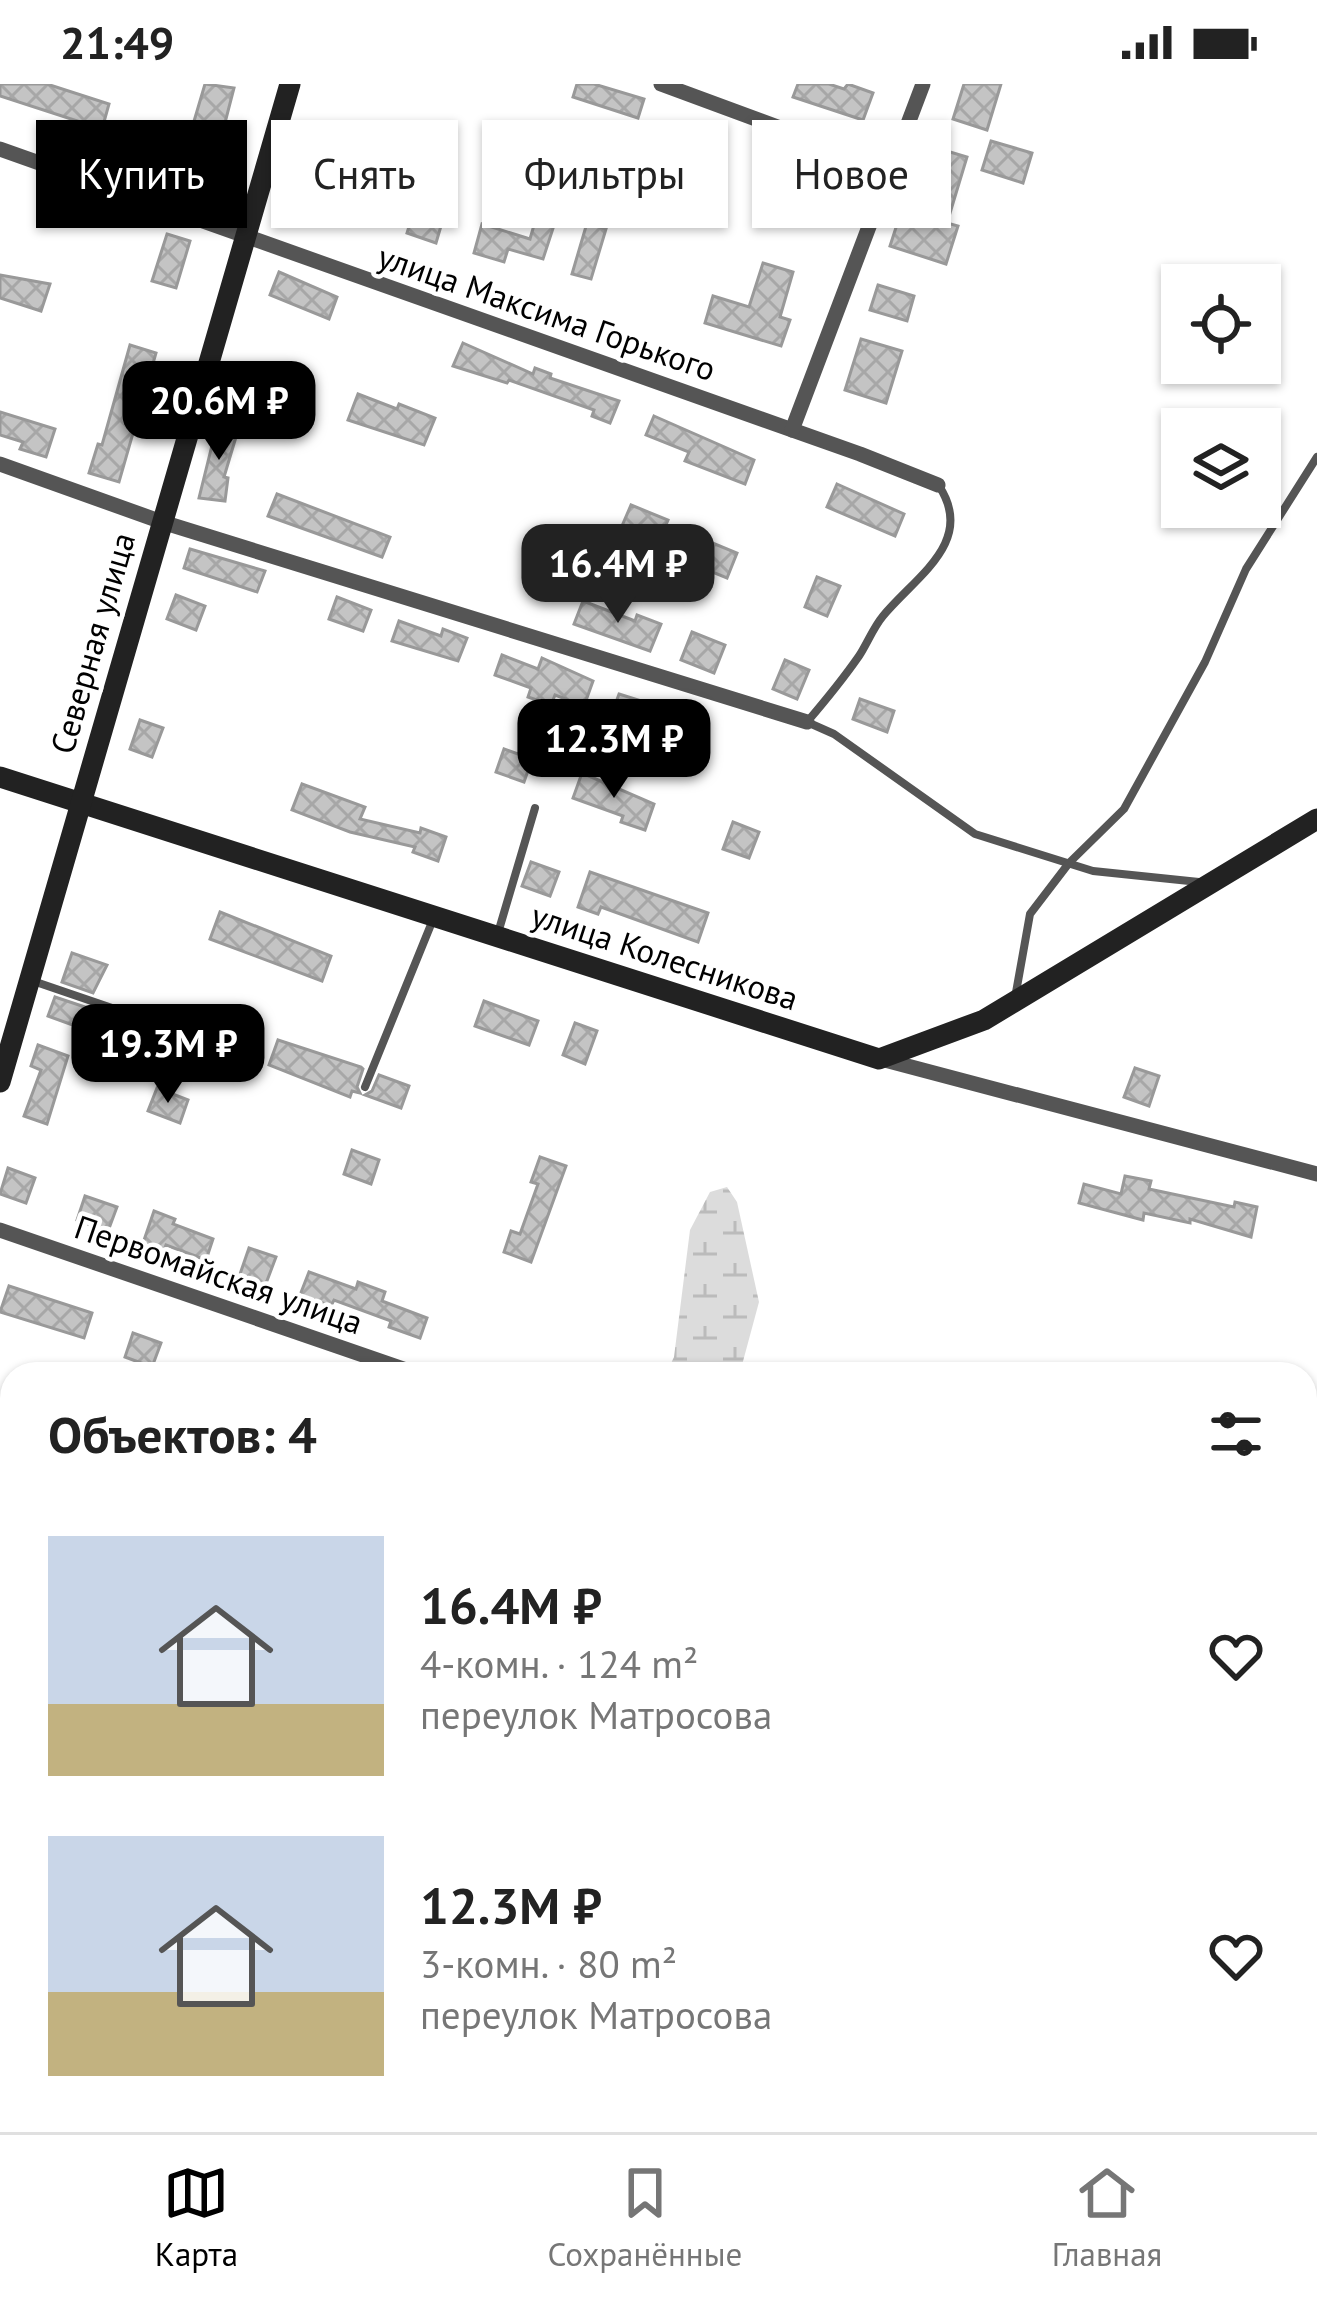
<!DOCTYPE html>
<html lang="ru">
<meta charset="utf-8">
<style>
:root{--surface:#fff;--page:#f2f2f2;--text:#222;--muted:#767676;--line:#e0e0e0;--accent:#000}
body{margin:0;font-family:"PT Sans",sans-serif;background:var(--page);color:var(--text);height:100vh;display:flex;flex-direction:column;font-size:45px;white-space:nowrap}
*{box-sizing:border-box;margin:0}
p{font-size:39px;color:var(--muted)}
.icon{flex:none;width:66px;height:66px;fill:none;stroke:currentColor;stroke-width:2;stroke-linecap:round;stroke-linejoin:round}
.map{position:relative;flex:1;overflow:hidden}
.sheet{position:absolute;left:0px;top:1278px;width:1317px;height:771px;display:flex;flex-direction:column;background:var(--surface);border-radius:36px 36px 0 0;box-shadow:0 3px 9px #0004}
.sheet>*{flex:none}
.banner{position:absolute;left:36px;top:36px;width:1245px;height:108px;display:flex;gap:24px}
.buttons{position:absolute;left:1161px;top:180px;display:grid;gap:24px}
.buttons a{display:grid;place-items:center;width:120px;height:120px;border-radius:0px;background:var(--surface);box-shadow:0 3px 9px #0004;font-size:60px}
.price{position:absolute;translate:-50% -102px;padding:0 27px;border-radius:24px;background:var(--accent);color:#fff;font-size:39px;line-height:78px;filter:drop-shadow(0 3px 6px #0008)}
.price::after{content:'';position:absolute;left:50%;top:72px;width:36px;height:27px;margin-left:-18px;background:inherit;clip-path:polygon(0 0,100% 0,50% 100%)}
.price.current{background:#222;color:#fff}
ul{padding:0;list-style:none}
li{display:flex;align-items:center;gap:36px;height:300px;padding:0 48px}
li span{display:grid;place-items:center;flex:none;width:336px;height:240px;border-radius:0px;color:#555}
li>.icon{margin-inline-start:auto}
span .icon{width:144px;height:144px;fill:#fffc;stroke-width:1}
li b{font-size:51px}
h2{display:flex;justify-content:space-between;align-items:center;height:144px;padding:0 48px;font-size:51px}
.pill{padding:0 42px;border-radius:0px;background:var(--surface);box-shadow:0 3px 9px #0004;font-size:42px;line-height:108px}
.pill.current{background:var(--accent);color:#fff}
.status{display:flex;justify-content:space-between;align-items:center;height:84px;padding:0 60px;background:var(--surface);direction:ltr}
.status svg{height:33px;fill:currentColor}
.menu{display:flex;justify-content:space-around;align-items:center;height:168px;border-top:3px solid var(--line);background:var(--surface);font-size:33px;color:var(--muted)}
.menu a{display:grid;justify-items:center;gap:6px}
.menu .current{color:var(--accent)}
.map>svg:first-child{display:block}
.wetland{fill:url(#wetland-marsh)}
.water{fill:#a3a3a3}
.building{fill:url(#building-cross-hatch);stroke:#999;stroke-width:3}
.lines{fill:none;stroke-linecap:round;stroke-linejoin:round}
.lane{stroke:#555;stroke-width:8}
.street{stroke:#555;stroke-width:15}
.secondary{stroke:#222;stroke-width:21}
.labels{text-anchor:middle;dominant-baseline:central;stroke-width:9;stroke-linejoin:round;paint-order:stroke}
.street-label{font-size:33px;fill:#000;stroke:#fff}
</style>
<div class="status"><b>21:49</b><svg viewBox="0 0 49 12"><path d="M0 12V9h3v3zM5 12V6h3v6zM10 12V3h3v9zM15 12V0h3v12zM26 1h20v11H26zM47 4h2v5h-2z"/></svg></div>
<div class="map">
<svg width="1317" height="2048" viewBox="0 0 1317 2048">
<defs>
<pattern id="wetland-marsh" width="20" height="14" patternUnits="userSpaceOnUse" patternTransform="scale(3)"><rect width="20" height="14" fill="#dcdcdc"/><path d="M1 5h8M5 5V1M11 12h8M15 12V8" fill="none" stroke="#bbb"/></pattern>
<pattern id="building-cross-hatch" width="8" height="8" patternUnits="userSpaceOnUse" patternTransform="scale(3)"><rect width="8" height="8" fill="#c4c4c4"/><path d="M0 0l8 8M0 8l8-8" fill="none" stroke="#a7a7a7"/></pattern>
</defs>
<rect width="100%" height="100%" fill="#fff"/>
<path class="wetland" d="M727,1103L737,1118L759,1218L742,1281L745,1290H666L674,1273L690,1146L710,1108Z"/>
<g class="water">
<path d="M0,1818L12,1822V1966L0,1963Z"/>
<path d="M328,2037H611L620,2048H357Z"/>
</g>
<g class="building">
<path d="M0,0H47L109,20L102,45L0,12Z"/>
<path d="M205,0L234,4L213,85L177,74L186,42L192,44Z"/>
<path d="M577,0H594L644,15L638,34L573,13Z"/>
<path d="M798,0H829L844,5L848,0L873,9L863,36L793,13Z"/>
<path d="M964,0H1001L987,46L953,35Z"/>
<path d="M667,50L696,59L687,90L658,81Z"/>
<path d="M991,57L1032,69L1023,99L982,86Z"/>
<path d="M775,61L829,75L821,101L802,95L804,87L770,77Z"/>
<path d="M940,65L967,73L947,139L958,142L946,180L890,162L902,125L920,131Z"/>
<path d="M305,78L332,86L323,117L295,109Z"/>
<path d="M419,110L448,118L436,159L407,149Z"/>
<path d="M538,127L557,132L543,175L508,165L504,178L474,169L482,140L530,155Z"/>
<path d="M587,139L606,145L591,195L572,190Z"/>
<path d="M167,150L190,157L176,204L152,197Z"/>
<path d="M763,179L793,188L780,233L790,236L781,262L705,239L713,212L749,223Z"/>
<path d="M279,188L337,213L329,235L270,211Z"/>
<path d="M0,191L50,200L41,227L0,214Z"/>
<path d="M878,201L914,212L907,237L870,226Z"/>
<path d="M861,255L902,267L886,319L845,306Z"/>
<path d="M463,259L533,290L535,284L551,290L550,294L619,317L610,339L592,332L594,326L509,296L507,299L453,282Z"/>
<path d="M130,261L156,269L119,398L89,389L98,360L102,361Z"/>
<path d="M358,310L397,325L399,320L435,334L424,361L348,336Z"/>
<path d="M0,328L55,345L46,373L20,365L23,358L0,351Z"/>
<path d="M654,332L754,376L745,400L685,377L689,368L646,351Z"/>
<path d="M218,337L239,343L224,393L228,394L225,417L199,414Z"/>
<path d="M837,400L904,430L895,452L827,423Z"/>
<path d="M277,410L390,453L382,473L268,432Z"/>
<path d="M631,421L668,436L656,464L619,449Z"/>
<path d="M710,458L737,469L727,494L700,483Z"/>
<path d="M190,465L265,487L257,508L184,484Z"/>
<path d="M817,493L840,502L827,532L805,523Z"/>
<path d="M176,511L205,522L196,546L167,535Z"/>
<path d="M337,513L371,526L363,547L329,535Z"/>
<path d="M583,517L635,537L637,531L661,540L650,567L574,540Z"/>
<path d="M399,537L441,552L443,545L467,554L458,577L392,557Z"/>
<path d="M692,548L725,561L714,589L681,576Z"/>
<path d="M502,571L538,585L542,574L593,597L584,622L555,611L551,621L528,613L531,604L495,591Z"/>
<path d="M785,576L809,586L797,615L773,605Z"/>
<path d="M619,610L673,627L665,649L630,637L628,642L610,635Z"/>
<path d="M860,615L894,627L887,648L853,635Z"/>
<path d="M140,636L163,644L152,673L130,665Z"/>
<path d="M504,665L532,675L524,698L496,688Z"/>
<path d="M582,689L654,720L645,746L621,738L623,732L573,714Z"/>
<path d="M302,700L365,723L360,735L420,749L421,744L446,753L438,777L413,768L415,763L350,748L292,726Z"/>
<path d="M733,738L759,748L749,774L723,765Z"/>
<path d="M531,778L559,788L550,812L522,802Z"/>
<path d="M590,788L708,829L698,858L601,823L598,830L578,823Z"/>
<path d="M220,828L331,872L322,897L210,855Z"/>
<path d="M72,869L107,881L93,909L62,898Z"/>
<path d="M55,913L88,924L81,944L48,932Z"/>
<path d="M484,917L538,937L529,961L475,942Z"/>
<path d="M575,939L597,947L585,980L563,971Z"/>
<path d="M278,956L361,983L363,985L357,1003L360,1009L352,1007L350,1013L269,981Z"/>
<path d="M38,961L68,972L47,1040L24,1032L41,986L31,982Z"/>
<path d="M1135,984L1159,992L1149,1022L1124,1013Z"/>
<path d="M379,991L409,1002L401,1024L365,1011L372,1007Z"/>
<path d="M157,1004L188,1016L180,1039L148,1027Z"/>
<path d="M352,1066L379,1076L371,1100L344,1090Z"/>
<path d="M540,1073L566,1082L531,1178L504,1168L511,1147L520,1150L538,1100L531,1098Z"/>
<path d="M8,1084L35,1094L26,1119L0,1110Z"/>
<path d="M1125,1092L1151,1097L1149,1105L1234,1123L1235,1118L1257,1123L1251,1153L1190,1135V1139L1144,1129L1143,1136L1079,1119L1084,1100L1121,1110Z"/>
<path d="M85,1112L117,1123L108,1147L77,1136Z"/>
<path d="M154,1127L175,1135L173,1140L213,1155L206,1176L166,1161L164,1166L143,1159Z"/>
<path d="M249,1164L276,1173L265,1202L239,1193Z"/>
<path d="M309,1188L356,1205L358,1198L385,1208L382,1217L427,1234L420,1254L389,1243L391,1237L334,1216L331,1222L300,1211Z"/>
<path d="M9,1202L92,1229L84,1254L0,1228Z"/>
<path d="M133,1249L161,1259L152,1283L125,1273Z"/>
</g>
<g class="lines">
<g class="lane">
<path d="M939,402C976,458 915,493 883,532C873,544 867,560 859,572C843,595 825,617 807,638L834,650L975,750L1093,787L1199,798"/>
<path d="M498,849L535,724"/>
<path d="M30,896L153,938L167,956L171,982"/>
<path d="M1015,914L1030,830L1069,779L1124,725L1205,578L1246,485L1317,373"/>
<path d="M365,1003L432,838"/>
<path d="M0,1504L12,1508"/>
</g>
<g class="street">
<path d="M661,0L891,85"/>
<path d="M0,65L860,370L938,401"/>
<path d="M792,346L923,0"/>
<path d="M0,380L162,438L807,638"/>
<path d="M881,975L1317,1090"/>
<path d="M0,1146L418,1290"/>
<path d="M0,1655L12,1660"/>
</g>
<g class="secondary">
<path d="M0,693L879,975L984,936L1317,735"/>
<path d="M0,998L290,0"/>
</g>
</g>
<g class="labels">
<g class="street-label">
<text transform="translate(547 228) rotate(19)">улица Максима Горького</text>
<text transform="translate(92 559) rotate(-74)">Северная улица</text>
<text transform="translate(665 872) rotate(18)">улица Колесникова</text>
<text transform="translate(219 1190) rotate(19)">Первомайская улица</text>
</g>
</g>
</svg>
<div class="buttons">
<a><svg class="icon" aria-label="locate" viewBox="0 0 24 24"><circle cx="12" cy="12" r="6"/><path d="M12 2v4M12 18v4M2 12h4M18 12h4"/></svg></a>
<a><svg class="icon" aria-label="layers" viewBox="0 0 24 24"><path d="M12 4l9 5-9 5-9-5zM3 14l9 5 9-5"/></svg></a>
</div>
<b class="price" style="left:219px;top:379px">20.6M ₽</b>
<b class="price current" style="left:618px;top:542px">16.4M ₽</b>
<b class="price" style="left:614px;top:717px">12.3M ₽</b>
<b class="price" style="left:168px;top:1022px">19.3M ₽</b>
<div class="banner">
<a class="pill current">Купить</a>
<a class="pill">Снять</a>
<a class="pill">Фильтры</a>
<a class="pill">Новое</a>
</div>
<section class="sheet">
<h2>Объектов: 4<svg class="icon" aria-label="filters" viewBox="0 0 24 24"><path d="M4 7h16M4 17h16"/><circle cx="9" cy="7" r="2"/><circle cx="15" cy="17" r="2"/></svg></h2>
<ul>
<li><span style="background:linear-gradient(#c9d6e8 70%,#c2b280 0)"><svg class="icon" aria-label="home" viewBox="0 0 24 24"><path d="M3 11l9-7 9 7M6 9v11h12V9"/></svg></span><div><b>16.4M ₽</b><p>4-комн. · 124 m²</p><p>переулок Матросова</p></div><svg class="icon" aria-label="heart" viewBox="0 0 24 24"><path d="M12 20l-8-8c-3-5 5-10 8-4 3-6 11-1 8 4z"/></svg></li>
<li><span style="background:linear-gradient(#c9d6e8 65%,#c2b280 0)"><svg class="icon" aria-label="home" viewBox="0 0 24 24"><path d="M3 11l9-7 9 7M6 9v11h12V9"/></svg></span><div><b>12.3M ₽</b><p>3-комн. · 80 m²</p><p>переулок Матросова</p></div><svg class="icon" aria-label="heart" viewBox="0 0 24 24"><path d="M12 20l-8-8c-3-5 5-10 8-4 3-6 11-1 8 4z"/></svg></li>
</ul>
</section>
</div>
<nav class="menu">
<a class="current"><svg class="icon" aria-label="map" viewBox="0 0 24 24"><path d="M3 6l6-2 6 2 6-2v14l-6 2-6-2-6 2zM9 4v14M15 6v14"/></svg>Карта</a>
<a><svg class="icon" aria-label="saved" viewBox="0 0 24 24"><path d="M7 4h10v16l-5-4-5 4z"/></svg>Сохранённые</a>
<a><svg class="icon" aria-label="home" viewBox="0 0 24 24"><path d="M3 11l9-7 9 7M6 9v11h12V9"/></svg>Главная</a>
</nav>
